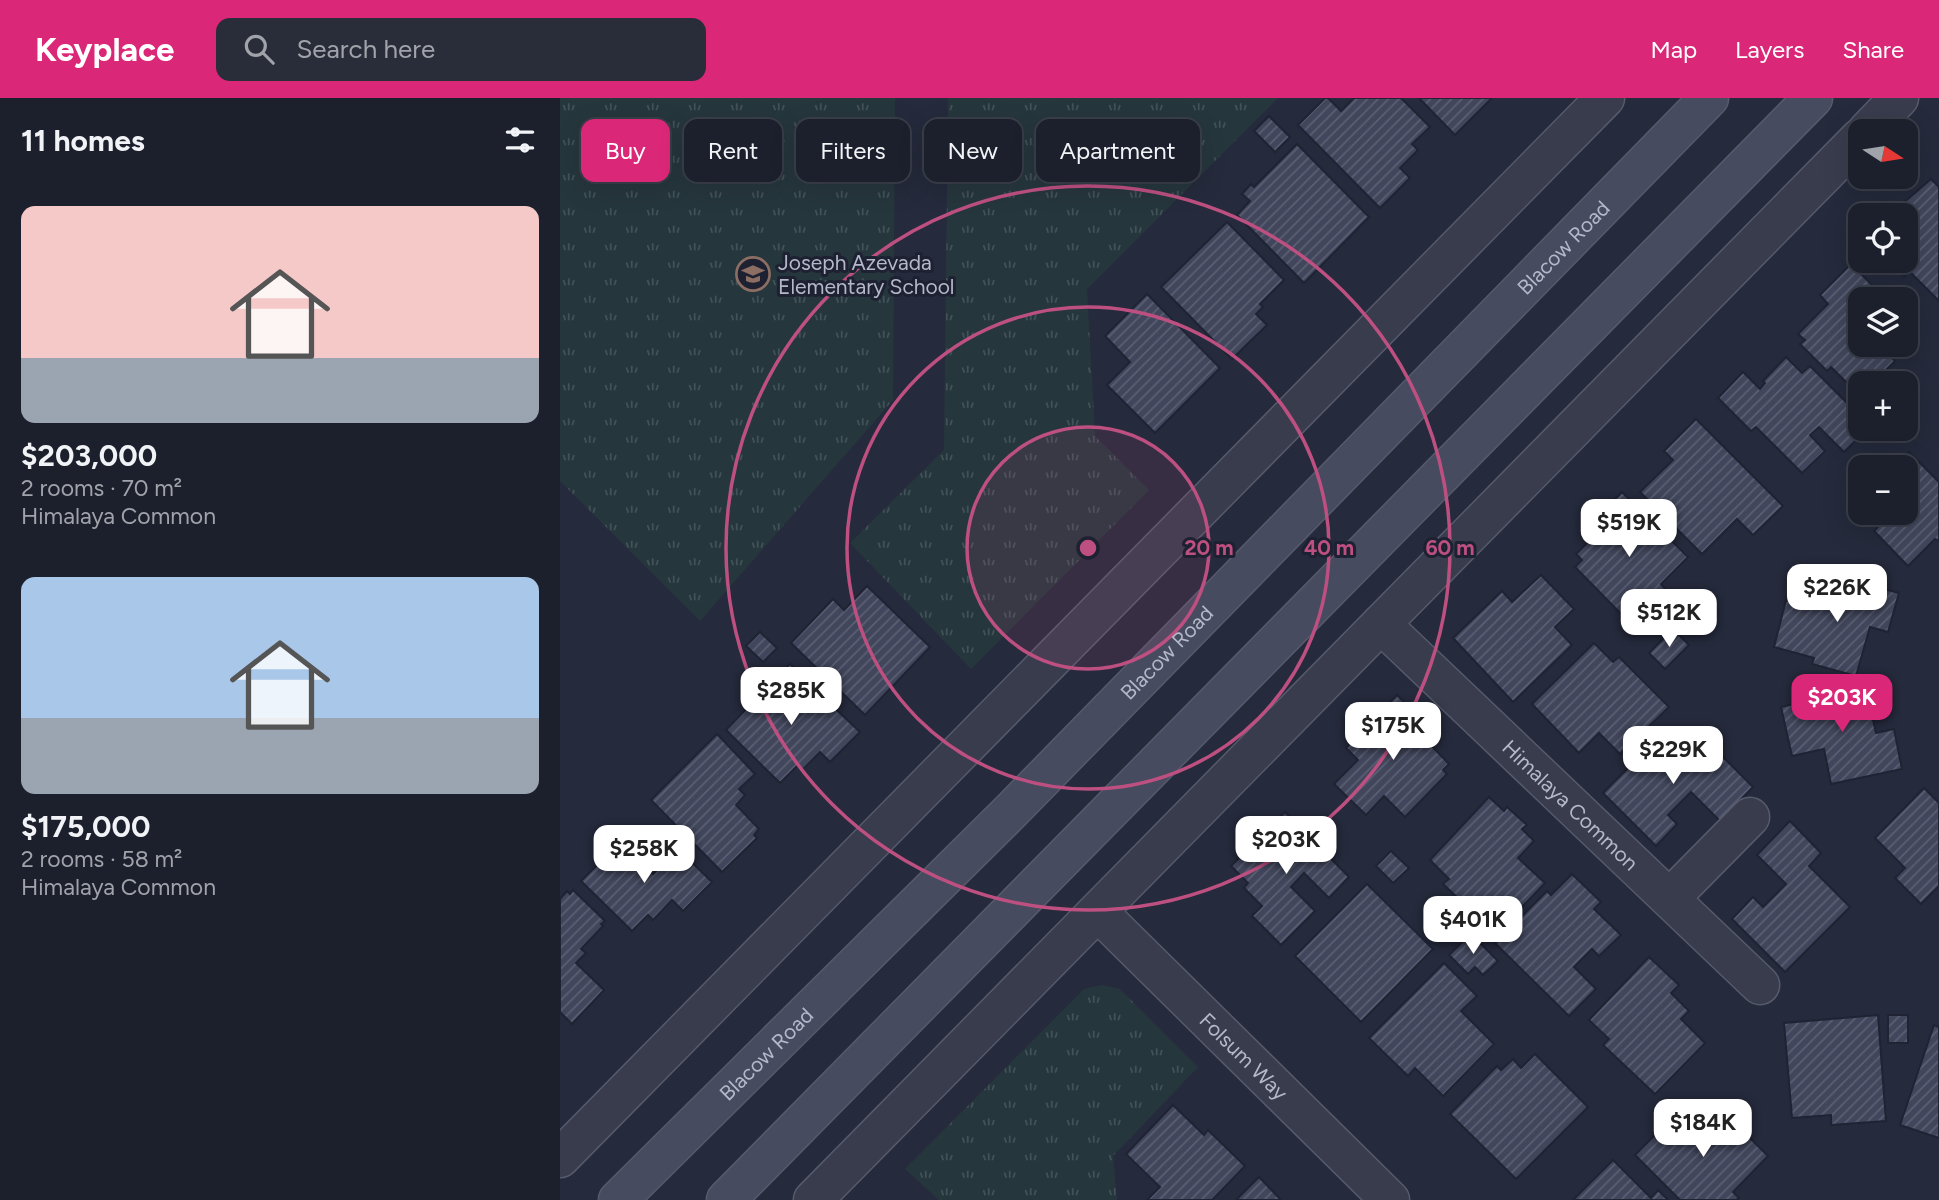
<!DOCTYPE html>
<meta charset="utf-8">
<style>
:root{--surface:#1c202d;--page:#292d39;--text:#f1f3f6;--muted:#a0a3aa;--line:#3a3e49;--accent:#db2777}
body{margin:0;font-family:Figtree,sans-serif;background:var(--page);color:var(--text);height:100vh;display:flex;flex-direction:column;font-size:26px;white-space:nowrap}
*{box-sizing:border-box;margin:0}
p{font-size:23px;color:var(--muted)}
.icon{flex:none;width:38px;height:38px;fill:none;stroke:currentColor;stroke-width:2;stroke-linecap:round;stroke-linejoin:round}
.map{position:relative;flex:1;overflow:hidden}
.panel{display:flex;flex-direction:column;background:var(--surface);width:560px}
.panel>*{flex:none}
.top-card{position:absolute;left:21px;top:21px;width:665px;height:63px;display:flex;gap:14px}
.needle{width:46px;rotate:102deg}
.fabs{position:absolute;left:1288px;top:21px;display:grid;gap:14px}
.fabs a{display:grid;place-items:center;width:70px;height:70px;border-radius:14px;background:var(--surface);box-shadow:0 7px 28px #0002,0 0 0 2px var(--line);font-size:35px}
.price{position:absolute;translate:-50% -60px;padding:0 16px;border-radius:14px;background:#fff;color:#222;font-size:23px;line-height:46px;filter:drop-shadow(0 2px 4px #0008)}
.price::after{content:'';position:absolute;left:50%;top:42px;width:21px;height:16px;margin-left:-10px;background:inherit;clip-path:polygon(0 0,100% 0,50% 100%)}
.price.current{background:var(--accent);color:#fff}
ul{padding:0;list-style:none}
li{display:grid;align-content:center;gap:14px;height:371px;padding:0 21px}
li span{display:grid;place-items:center;height:217px;border-radius:14px;color:#555}
li>.icon{margin-inline-start:auto}
span .icon{width:126px;height:126px;fill:#fffc;stroke-width:1}
li b{font-size:30px}
h2{display:flex;justify-content:space-between;align-items:center;height:84px;padding:0 21px;font-size:30px}
.tag{padding:0 24px;border-radius:14px;background:var(--surface);box-shadow:0 7px 28px #0002,0 0 0 2px var(--line);font-size:24px;line-height:63px}
.tag.current{background:var(--accent);color:#fff}
header{display:flex;align-items:center;gap:42px;box-sizing:border-box;height:98px;padding:0 35px;background:var(--accent);color:#fff}
header strong{font-size:33px}
nav{display:flex;gap:38px;margin-inline-start:auto;font-size:24px}
.search{width:490px;height:63px;background:var(--page);display:flex;align-items:center;gap:18px;box-sizing:border-box;padding:0 24px;border-radius:14px;color:var(--muted);font-size:26px}
main{display:flex;flex:1;min-height:0}
.map>svg:first-child{display:block}
.grass{fill:url(#grass-tufts)}
.building{fill:url(#building-hatch);stroke:#1f2334;stroke-width:2}
.lines{fill:none;stroke-linecap:round;stroke-linejoin:round}
.minor-casing{stroke:#565a6b;stroke-width:41}
.secondary-casing{stroke:#565a6b;stroke-width:41}
.minor{stroke:#383c4d;stroke-width:38}
.secondary{stroke:#464b5f;stroke-width:38}
.ring{fill:none;stroke:#bd5081;stroke-width:3.5}
.labels{text-anchor:middle;dominant-baseline:central;stroke-width:6;stroke-linejoin:round;paint-order:stroke}
.street-label{font-size:21px;fill:#b4b8c8;stroke:#1d2132}
.poi-label{font-size:21px;fill:#b4b8c8;stroke:#1d2132;text-anchor:start}
.centre{fill:#bd5081;stroke:#1d2132;stroke-width:3.5}
.ring-label{font-size:21px;text-anchor:middle;font-weight:bold;fill:#bd5081;stroke:#1d2132;stroke-width:6;stroke-linejoin:round;paint-order:stroke}
</style>
<header>
<strong>Keyplace</strong>
<div class="search"><svg class="icon" aria-label="search" viewBox="0 0 24 24"><circle cx="10" cy="10" r="6"/><path d="M15 15l6 6"/></svg>Search here</div>
<nav><a>Map</a><a>Layers</a><a>Share</a></nav>
</header>
<main>
<section class="panel">
<h2>11 homes<svg class="icon" aria-label="filters" viewBox="0 0 24 24"><path d="M4 7h16M4 17h16"/><circle cx="9" cy="7" r="2"/><circle cx="15" cy="17" r="2"/></svg></h2>
<ul>
<li><span style="background:linear-gradient(#f6c9c9 70%,#9aa5b1 0)"><svg class="icon" aria-label="home" viewBox="0 0 24 24"><path d="M3 11l9-7 9 7M6 9v11h12V9"/></svg></span><div><b>$203,000</b><p>2 rooms · 70 m²</p><p>Himalaya Common</p></div></li>
<li><span style="background:linear-gradient(#a9c7e8 65%,#9aa5b1 0)"><svg class="icon" aria-label="home" viewBox="0 0 24 24"><path d="M3 11l9-7 9 7M6 9v11h12V9"/></svg></span><div><b>$175,000</b><p>2 rooms · 58 m²</p><p>Himalaya Common</p></div></li>
</ul>
</section>
<div class="map">
<svg width="1379" height="1102" viewBox="0 0 1379 1102">
<defs>
<pattern id="grass-tufts" width="24" height="20" patternUnits="userSpaceOnUse" patternTransform="scale(1.75)"><rect width="24" height="20" fill="#26363d"/><path d="M3 7l-1-3M5 7V3M7 7l1-3M15 17l-1-3M17 17v-4M19 17l1-3" fill="none" stroke="#435158"/></pattern>
<pattern id="building-hatch" width="6" height="6" patternUnits="userSpaceOnUse" patternTransform="scale(1.75)"><rect width="6" height="6" fill="#41465c"/><path d="M-1 1l2-2M0 6l6-6M5 7l2-2" fill="none" stroke="#5a5f72"/></pattern>
</defs>
<rect width="100%" height="100%" fill="#252a3c"/>
<g class="grass">
<path d="M0,0H335L333,302L140,523L0,383Z"/>
<path d="M388,0H718L527,191L535,338L589,392L411,571L290,445L384,352Z"/>
<path d="M542,887L560,891L638,969L553,1058L557,1102H379L345,1071L524,891Z"/>
</g>
<g class="building">
<path d="M765,0H768L781,13L794,0H841L870,29L852,46L858,52L840,70L850,80L820,110L738,27Z"/>
<path d="M859,0H932L895,37Z"/>
<path d="M709,18L730,39L715,54L694,33Z"/>
<path d="M737,46L809,119L744,185L677,117L690,103L682,96L691,86L694,89Z"/>
<path d="M1371,81L1379,89V203L1349,173L1344,179L1328,163H1346V117H1337L1345,110L1341,107Z"/>
<path d="M667,124L724,182L700,206L703,209L696,216L707,227L672,261L601,189Z"/>
<path d="M1291,166L1326,201H1300V247H1319L1335,263L1313,285H1300V298L1271,269L1267,273L1240,246L1245,242L1238,236L1268,206L1260,197Z"/>
<path d="M587,196L660,270L595,335L547,287L570,264L545,238Z"/>
<path d="M1226,259L1242,275L1250,268L1300,318V331H1307L1284,354L1259,329L1250,337L1265,353L1242,375L1196,329L1191,333L1158,300L1183,274L1200,291L1205,285L1203,283Z"/>
<path d="M1136,321L1223,408L1193,437L1177,421L1142,456L1080,394L1113,362L1104,353Z"/>
<path d="M1349,354L1379,384V443L1375,441L1348,468L1314,433L1332,415H1346V369H1335Z"/>
<path d="M1062,394L1128,459L1101,486L1106,492L1072,527L1015,469L1022,462L1016,456L1038,434L1030,427Z"/>
<path d="M1268,476L1339,495L1328,534L1310,529L1296,578L1252,566L1254,560L1214,549L1226,502L1260,510Z"/>
<path d="M981,477L1014,511L995,529L1012,547L953,604L893,540L942,493L952,504Z"/>
<path d="M307,488L370,549L305,617L231,545L273,501L284,512Z"/>
<path d="M1113,531L1129,547L1105,571L1089,555Z"/>
<path d="M200,534L217,550L203,564L186,548Z"/>
<path d="M1034,545L1053,564L1059,559L1109,609L1060,656L1039,635L1019,655L972,606Z"/>
<path d="M230,566L253,588L248,593L261,606L265,601L300,634L270,664L260,654L242,672L237,668L220,685L166,632Z"/>
<path d="M1305,585L1316,635L1334,631L1342,671L1271,686L1264,651L1232,658L1221,609L1261,600L1260,594Z"/>
<path d="M837,597L871,631L863,639L889,666L883,672L887,676L845,719L824,698L806,717L774,686L798,662L786,650Z"/>
<path d="M1108,630L1149,671L1162,658L1193,689L1160,723L1131,694L1108,717L1117,726L1096,748L1043,695Z"/>
<path d="M157,636L195,676L179,691L185,697L176,707L199,731L194,737L197,740L162,774L91,702Z"/>
<path d="M1364,690L1379,705V788L1361,806L1335,780L1345,770L1315,740Z"/>
<path d="M929,699L944,713L947,709L967,727L962,731L974,743L958,760L985,785L936,836L883,786L889,781L870,762Z"/>
<path d="M725,714L789,779L769,800L744,775L731,789L755,813L721,847L692,818L702,808L684,790L688,785L671,768Z"/>
<path d="M1230,723L1261,755L1249,768L1290,809L1225,874L1172,821L1193,799L1203,809L1226,786L1197,757Z"/>
<path d="M61,743L93,776L118,751L152,784L123,813L112,802L93,822L88,817L72,833L21,783Z"/>
<path d="M831,753L849,770L833,785L816,768Z"/>
<path d="M1012,776L1041,804L1034,811L1061,837L1039,858L1032,851L1014,869L1036,891L1009,918L935,845L987,793L991,797Z"/>
<path d="M807,786L873,851L801,924L735,858Z"/>
<path d="M13,792L45,823L41,826L43,828L21,851L26,855L16,865L44,892L12,926L0,914V801L7,793L10,796Z"/>
<path d="M911,836L938,863L923,877L915,869L908,876L889,857Z"/>
<path d="M1089,859L1119,887L1111,895L1129,913L1121,921L1145,945L1095,996L1043,947L1049,941L1029,922Z"/>
<path d="M884,865L917,898L901,913L934,946L883,998L855,970L848,978L809,940Z"/>
<path d="M1318,917L1326,1023L1271,1027V1017L1232,1020L1224,925Z"/>
<rect x="1328" y="917" width="20" height="28"/>
<path d="M1374,927L1379,929V1040L1340,1027Z"/>
<path d="M975,956L1028,1009L956,1081L890,1016L937,968L941,972L953,961L961,970Z"/>
<path d="M613,1007L644,1037L648,1032L685,1068L652,1102H587L600,1089L566,1056Z"/>
<path d="M1160,1010L1208,1058L1173,1094L1179,1100L1176,1102H1120L1075,1057L1108,1024L1127,1043L1137,1033L1132,1028L1139,1021L1144,1026Z"/>
<path d="M1053,1062L1091,1100L1098,1092L1108,1102H1013Z"/>
<path d="M699,1079L721,1102H676Z"/>
</g>
<g class="lines">
<g class="minor-casing">
<g id="minor">
<path d="M1307,33L1339,0"/>
<path id="s1" d="M821,526L1200,887"/>
<path d="M1110,800L1190,719"/>
<path id="s2" d="M538,814L830,1102"/>
<path d="M0,1060L1045,0"/>
<path d="M253,1102L1300,40"/>
</g>
</g>
<g class="secondary-casing">
<g id="secondary">
<path id="s3" d="M58,1102L452,712L1149,0"/>
<path d="M166,1102L1253,0"/>
</g>
</g>
<use href="#minor" class="minor"/>
<use href="#secondary" class="secondary"/>
</g>
<circle cx="528" cy="450" r="121" fill="#bd5081" fill-opacity=".12"/>
<g class="ring">
<circle cx="528" cy="450" r="121"/>
<circle cx="528" cy="450" r="241"/>
<circle cx="528" cy="450" r="362"/>
</g>
<defs>
<g id="school-ring" transform="scale(1.75)"><circle r="9.5" fill="#1d2132" stroke="#8d6e63" stroke-width="1.5"/><path d="M0-5L7-2L0 1L-7-2ZM-4 1L0 2.5L4 1V4Q0 6-4 4Z" fill="#8d6e63"/></g>
</defs>
<g fill-rule="evenodd">
<use href="#school-ring" x="193" y="176"/>
</g>
<g class="labels">
<g class="street-label">
<text stroke="none"><textPath href="#s3" startOffset="1342">Blacow Road</textPath></text>
<text stroke="none"><textPath href="#s3" startOffset="775">Blacow Road</textPath></text>
<text stroke="none"><textPath href="#s1" startOffset="262">Himalaya Common</textPath></text>
<text stroke="none"><textPath href="#s3" startOffset="208">Blacow Road</textPath></text>
<text stroke="none"><textPath href="#s2" startOffset="205">Folsum Way</textPath></text>
</g>
<g class="poi-label">
<text x="218" y="164">Joseph Azevada<tspan x="218" dy="24">Elementary School</tspan></text>
</g>
</g>
<circle cx="528" cy="450" r="10" class="centre"/>
<g class="ring-label">
<text x="649" y="457">20 m</text>
<text x="769" y="457">40 m</text>
<text x="890" y="457">60 m</text>
</g>
</svg>
<div class="fabs">
<a><svg class="needle" viewBox="-14 -14 28 28"><path d="M0-13l5 13h-10z" fill="#e53935"/><path d="M0 13l5-13h-10z" fill="#a0a3aa"/></svg></a>
<a><svg class="icon" aria-label="locate" viewBox="0 0 24 24"><circle cx="12" cy="12" r="6"/><path d="M12 2v4M12 18v4M2 12h4M18 12h4"/></svg></a>
<a><svg class="icon" aria-label="layers" viewBox="0 0 24 24"><path d="M12 4l9 5-9 5-9-5zM3 14l9 5 9-5"/></svg></a>
<a>+</a>
<a>−</a>
</div>
<b class="price" style="left:1069px;top:461px">$519K</b>
<b class="price" style="left:1277px;top:526px">$226K</b>
<b class="price" style="left:1109px;top:551px">$512K</b>
<b class="price" style="left:231px;top:629px">$285K</b>
<b class="price current" style="left:1282px;top:636px">$203K</b>
<b class="price" style="left:833px;top:664px">$175K</b>
<b class="price" style="left:1113px;top:688px">$229K</b>
<b class="price" style="left:726px;top:778px">$203K</b>
<b class="price" style="left:84px;top:787px">$258K</b>
<b class="price" style="left:913px;top:858px">$401K</b>
<b class="price" style="left:1143px;top:1061px">$184K</b>
<div class="top-card">
<a class="tag current">Buy</a>
<a class="tag">Rent</a>
<a class="tag">Filters</a>
<a class="tag">New</a>
<a class="tag">Apartment</a>
</div>
</div>
</main>
